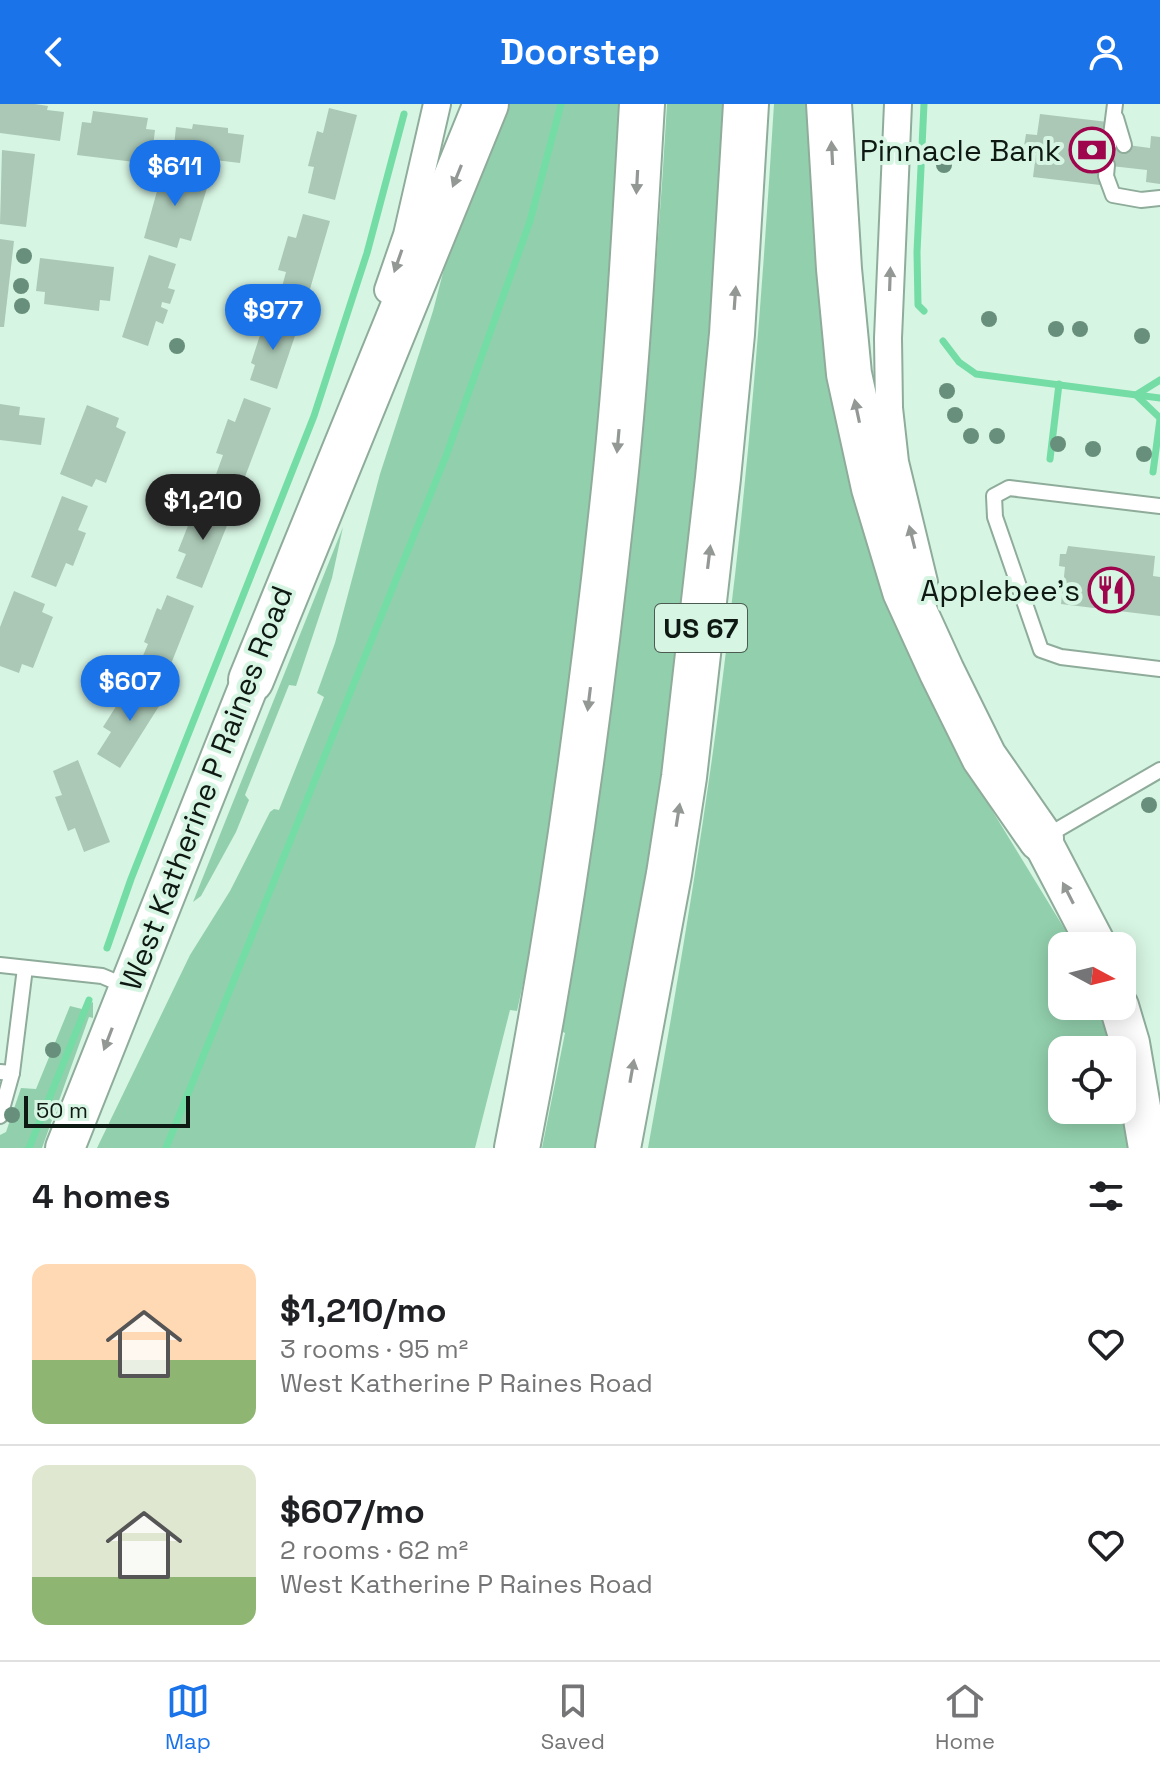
<!DOCTYPE html>
<meta charset="utf-8">
<style>
:root{--surface:#fff;--page:#f6f6f6;--text:#202124;--muted:#757577;--line:#e0e0e0;--accent:#1a73e8}
body{margin:0;font-family:"Space Grotesk",sans-serif;background:var(--page);color:var(--text);height:100vh;display:flex;flex-direction:column;font-size:30px;white-space:nowrap}
*{box-sizing:border-box;margin:0}
p{font-size:26px;color:var(--muted)}
.icon{flex:none;width:44px;height:44px;fill:none;stroke:currentColor;stroke-width:2;stroke-linecap:round;stroke-linejoin:round}
.map{position:relative;height:1044px;overflow:hidden}
.sheet{display:flex;flex-direction:column;background:var(--surface);flex:1}
.sheet>*{flex:none}
.needle{width:52px;rotate:97deg}
.buttons{position:absolute;left:1048px;top:828px;display:grid;gap:16px}
.buttons a{display:grid;place-items:center;width:88px;height:88px;border-radius:16px;background:var(--surface);box-shadow:0 4px 20px #0003;font-size:40px}
.scale{position:absolute;left:24px;bottom:20px;width:166px;box-sizing:border-box;padding-left:8px;border:4px solid #0f1913;border-top:0;font-size:22px;line-height:28px;white-space:nowrap;color:#0f1913;-webkit-text-stroke:6px #d7f5e3;paint-order:stroke}
.price{position:absolute;translate:-50% -68px;padding:0 18px;border-radius:28px;background:var(--accent);color:#fff;font-size:26px;line-height:52px;filter:drop-shadow(0 2px 4px #0008)}
.price::after{content:'';position:absolute;left:50%;top:48px;width:24px;height:18px;margin-left:-12px;background:inherit;clip-path:polygon(0 0,100% 0,50% 100%)}
.price.selected{background:#222;color:#fff}
ul{padding:0;list-style:none}
li{display:flex;align-items:center;gap:24px;height:200px;padding:0 32px}
li+li{border-top:2px solid var(--line)}
li span{display:grid;place-items:center;flex:none;width:224px;height:160px;border-radius:16px;color:#555}
li>.icon{margin-inline-start:auto}
span .icon{width:96px;height:96px;fill:#fffc;stroke-width:1}
li b{font-size:34px}
h2{display:flex;justify-content:space-between;align-items:center;height:96px;padding:0 32px;font-size:34px}
header{display:flex;justify-content:space-between;align-items:center;height:104px;padding:0 32px;background:var(--accent);color:#fff;font-size:36px;font-weight:700}
.menu{display:flex;justify-content:space-around;align-items:center;height:112px;border-top:2px solid var(--line);background:var(--surface);font-size:22px;color:var(--muted)}
.menu a{display:grid;justify-items:center;gap:4px}
.menu .selected{color:var(--accent)}
.map>svg:first-child{display:block}
.green{fill:#92d0ad}
.lines{fill:none;stroke-linecap:round;stroke-linejoin:round}
.stream{stroke:#74dca5;stroke-width:7}
.building{fill:#abc8b6}
.lane-casing{stroke:#8fac9b;stroke-width:18}
.street-casing{stroke:#8fac9b;stroke-width:30}
.secondary-casing{stroke:#8fac9b;stroke-width:42}
.highway-casing{stroke:#8fac9b;stroke-width:48}
.lane{stroke:#fff;stroke-width:14}
.street{stroke:#fff;stroke-width:26}
.secondary{stroke:#fff;stroke-width:38}
.highway{stroke:#fff;stroke-width:44}
.tree{fill:#688f7b}
.oneway{fill:#939895}
.labels{text-anchor:middle;dominant-baseline:central;stroke-width:8;stroke-linejoin:round;paint-order:stroke}
.shield{fill:#d7f5e3;stroke:#4b5b51;stroke-width:2}
.shield-label{font-size:28px;font-weight:bold;fill:#0f1913}
.poi-label{font-size:30px;fill:#0f1913;stroke:#d7f5e3;text-anchor:end}
.street-label{font-size:30px;fill:#0f1913;stroke:#d7f5e3}
</style>
<header><svg class="icon" aria-label="back" viewBox="0 0 24 24"><path d="M15 5l-7 7 7 7"/></svg>Doorstep<svg class="icon" aria-label="person" viewBox="0 0 24 24"><circle cx="12" cy="8" r="4"/><path d="M4 21q1-7 8-7t8 7"/></svg></header>
<div class="map">
<svg width="1160" height="1044" viewBox="0 0 1160 1044">
<rect width="100%" height="100%" fill="#d7f5e3"/>
<g class="green">
<path d="M503,0H627L596,394L537,816L517,907L510,906L475,1044H97L190,851L230,787L270,708L274,705L279,706L324,593L317,589L335,539L380,370L433,207L450,142Z"/>
<path d="M667,0H727C713,189 698,378 676,566C657,726 627,886 598,1044H542L565,929L561,927C613,620 649,311 667,0Z"/>
<path d="M774,0H817L825,121L968,667L1075,842H1062V902H1098L1111,946H1062V1006H1122V999L1128,1044H648C679,873 708,702 728,530C750,354 763,177 774,0Z"/>
<path d="M343,423L332,474L296,582L289,581L245,691L249,696L236,728L201,792L193,798Z"/>
<path d="M93,898V914L89,913L42,1044H0V1031L6,1028L21,984L36,985L70,902L82,905Z"/>
</g>
<g class="lines">
<g class="stream">
<path d="M924,207L918,201L917,148L924,0"/>
<path d="M943,237L959,258L976,270L1160,294"/>
<path d="M1160,276L1136,291L1160,314"/>
<path d="M1050,355L1059,280"/>
<path d="M1153,368L1160,315"/>
<path d="M107,844L131,775L314,312L367,149L404,10"/>
<path d="M29,1044L89,896"/>
<path d="M166,1044L446,352L530,117L561,0"/>
</g>
</g>
<g class="building">
<path d="M0,0H35L48,2L47,6L64,8L60,37L0,29Z"/>
<path d="M329,4L357,11L335,96L308,89L314,63L308,62L317,27L323,29Z"/>
<path d="M93,7L148,14L146,25L155,26L151,60L77,51L82,18L91,19Z"/>
<path d="M1040,10L1108,18L1105,38L1150,44L1151,32L1160,33V80L1146,78L1147,66L1102,61L1100,81L1033,73L1036,49L1023,48L1026,30L1037,31Z"/>
<path d="M193,20L228,24V29L244,31L240,59L173,51L176,23L192,25Z"/>
<path d="M2,46L35,50L26,123L0,120Z"/>
<path d="M164,62L198,72L195,81L207,84L191,137L180,134L177,144L144,134Z"/>
<path d="M303,110L330,117L305,202L279,194L286,168L278,166L288,132L296,134Z"/>
<path d="M0,135L14,137L4,223H0Z"/>
<path d="M149,151L176,160L168,184L175,186L170,200L162,198L161,203L168,206L163,220L156,217L148,242L122,233Z"/>
<path d="M40,154L114,163L110,197L100,196L99,207L44,200L45,188L36,187Z"/>
<path d="M272,211L299,220L277,285L250,276L255,261L251,259L262,225L267,227Z"/>
<path d="M244,294L271,304L240,386L214,376L223,351L216,349L228,315L235,318Z"/>
<path d="M0,300L20,303L19,311L45,314L41,341L0,336Z"/>
<path d="M87,301L119,314L116,323L126,328L106,379L96,375L92,383L60,370Z"/>
<path d="M62,392L88,402L78,426L86,429L73,462L66,459L56,483L31,473Z"/>
<path d="M208,393L234,404L202,484L176,474L186,450L178,447L191,414L199,417Z"/>
<path d="M1068,442L1155,452L1153,472L1160,473V512L1061,500L1065,463L1059,462L1060,450H1066Z"/>
<path d="M14,487L45,500L42,508L53,513L33,564L22,560L19,569L0,562V523Z"/>
<path d="M167,491L194,502L169,565L142,554L148,540L144,538L157,504L161,506Z"/>
<path d="M142,576L166,591L120,664L97,650L111,628L103,623L122,593L129,598Z"/>
<path d="M78,656L110,738L84,748L75,724L68,727L55,693L62,691L53,667Z"/>
</g>
<g class="lines">
<g class="lane-casing">
<g id="lane">
<path d="M1116,14L1124,41"/>
<path d="M1110,39L1115,0"/>
<path d="M1107,61L1106,72L1113,91L1141,96L1160,94"/>
<path d="M1160,402L1009,384L994,392L995,413L1041,546L1061,553L1160,565"/>
<path d="M1043,734L1160,666"/>
<path d="M0,861L102,872L128,883"/>
<path d="M0,968L12,969L25,864"/>
<path d="M0,1012L12,969"/>
</g>
</g>
<g class="street-casing">
<g id="street">
<path d="M898,0L888,234L889,304L895,358L924,478"/>
<path d="M388,186L407,131L437,0"/>
</g>
</g>
<g class="secondary-casing">
<g id="secondary">
<path d="M1041,735L1097,842"/>
<path d="M1119,902L1130,939L1148,1044"/>
<path d="M65,1044L251,576"/>
</g>
</g>
<g class="highway-casing">
<g id="highway">
<path d="M829,0L839,165L849,270L874,384L905,487L942,568L984,653L1041,735"/>
<path d="M251,576L486,0"/>
<path d="M517,1044C559,832 589,618 612,404C627,270 634,135 642,0"/>
<path d="M618,1044L669,770L684,673L718,374L732,230L746,0"/>
</g>
</g>
<use href="#lane" class="lane"/>
<use href="#street" class="street"/>
<use href="#secondary" class="secondary"/>
<use href="#highway" class="highway"/>
</g>
<g class="tree">
<circle cx="944" cy="61" r="8"/>
<circle cx="24" cy="152" r="8"/>
<circle cx="21" cy="182" r="8"/>
<circle cx="22" cy="202" r="8"/>
<circle cx="989" cy="215" r="8"/>
<circle cx="1056" cy="225" r="8"/>
<circle cx="1080" cy="225" r="8"/>
<circle cx="1142" cy="232" r="8"/>
<circle cx="177" cy="242" r="8"/>
<circle cx="947" cy="287" r="8"/>
<circle cx="955" cy="311" r="8"/>
<circle cx="971" cy="332" r="8"/>
<circle cx="997" cy="332" r="8"/>
<circle cx="1058" cy="340" r="8"/>
<circle cx="1093" cy="345" r="8"/>
<circle cx="1144" cy="350" r="8"/>
<circle cx="1149" cy="701" r="8"/>
<circle cx="53" cy="946" r="8"/>
<circle cx="12" cy="1011" r="8"/>
</g>
<defs><path id="oneway-solid" d="M-6-.8H1V-3.2L6.5 0L1 3.2V.8H-6Z" transform="scale(2)"/></defs>
<g class="oneway">
<use href="#oneway-solid" transform="translate(832 49) rotate(-93)"/>
<use href="#oneway-solid" transform="translate(457 72) rotate(112)"/>
<use href="#oneway-solid" transform="translate(637 78) rotate(93)"/>
<use href="#oneway-solid" transform="translate(398 157) rotate(109)"/>
<use href="#oneway-solid" transform="translate(890 175) rotate(-88)"/>
<use href="#oneway-solid" transform="translate(735 194) rotate(-86)"/>
<use href="#oneway-solid" transform="translate(857 307) rotate(-102)"/>
<use href="#oneway-solid" transform="translate(618 337) rotate(95)"/>
<use href="#oneway-solid" transform="translate(912 433) rotate(-104)"/>
<use href="#oneway-solid" transform="translate(709 453) rotate(-83)"/>
<use href="#oneway-solid" transform="translate(589 595) rotate(97)"/>
<use href="#oneway-solid" transform="translate(678 711) rotate(-81)"/>
<use href="#oneway-solid" transform="translate(1068 789) rotate(-117)"/>
<use href="#oneway-solid" transform="translate(108 935) rotate(111)"/>
<use href="#oneway-solid" transform="translate(632 967) rotate(-80)"/>
</g>
<defs>
<g id="bank-ring" transform="scale(2.3)"><circle r="9.5" fill="#d7f5e3" stroke="#9e054c" stroke-width="1.5"/><path d="M-6-4H6V4H-6ZM0-2.3a2.3 2.3 0 1 0 0 4.6a2.3 2.3 0 1 0 0-4.6Z" fill="#9e054c"/></g>
<g id="restaurant-ring" transform="scale(2.3)"><circle r="9.5" fill="#d7f5e3" stroke="#9e054c" stroke-width="1.5"/><path d="M-5-6h1v4h1v-4h1v4h1v-4h1v5L-1.5 .5V6h-2V.5L-5-1ZM5-6V6H3V1.5H1.5Q1.5-4 5-6Z" fill="#9e054c"/></g>
</defs>
<g fill-rule="evenodd">
<use href="#bank-ring" x="1092" y="46"/>
<use href="#restaurant-ring" x="1111" y="486"/>
</g>
<g class="labels">
<rect class="shield" x="655" y="500" width="92" height="48" rx="6"/>
<g class="shield-label">
<text x="701" y="524">US 67</text>
</g>
<g class="poi-label">
<text x="1061" y="46">Pinnacle Bank</text>
<text x="1080" y="486">Applebee's</text>
</g>
<g class="street-label">
<text transform="translate(206 684) rotate(-69)">West Katherine P Raines Road</text>
</g>
</g>
</svg>
<div class="buttons">
<a><svg class="needle" viewBox="-14 -14 28 28"><path d="M0-13l5 13h-10z" fill="#e53935"/><path d="M0 13l5-13h-10z" fill="#757577"/></svg></a>
<a><svg class="icon" aria-label="locate" viewBox="0 0 24 24"><circle cx="12" cy="12" r="6"/><path d="M12 2v4M12 18v4M2 12h4M18 12h4"/></svg></a>
</div>
<div class="scale">50 m</div>
<b class="price" style="left:175px;top:104px">$611</b>
<b class="price" style="left:273px;top:248px">$977</b>
<b class="price selected" style="left:203px;top:438px">$1,210</b>
<b class="price" style="left:130px;top:619px">$607</b>
</div>
<section class="sheet">
<h2>4 homes<svg class="icon" aria-label="filters" viewBox="0 0 24 24"><path d="M4 7h16M4 17h16"/><circle cx="9" cy="7" r="2"/><circle cx="15" cy="17" r="2"/></svg></h2>
<ul>
<li><span style="background:linear-gradient(#ffd9b3 60%,#8fb573 0)"><svg class="icon" aria-label="home" viewBox="0 0 24 24"><path d="M3 11l9-7 9 7M6 9v11h12V9"/></svg></span><div><b>$1,210/mo</b><p>3 rooms · 95 m²</p><p>West Katherine P Raines Road</p></div><svg class="icon" aria-label="heart" viewBox="0 0 24 24"><path d="M12 20l-8-8c-3-5 5-10 8-4 3-6 11-1 8 4z"/></svg></li>
<li><span style="background:linear-gradient(#dfe7d0 70%,#8fb573 0)"><svg class="icon" aria-label="home" viewBox="0 0 24 24"><path d="M3 11l9-7 9 7M6 9v11h12V9"/></svg></span><div><b>$607/mo</b><p>2 rooms · 62 m²</p><p>West Katherine P Raines Road</p></div><svg class="icon" aria-label="heart" viewBox="0 0 24 24"><path d="M12 20l-8-8c-3-5 5-10 8-4 3-6 11-1 8 4z"/></svg></li>
</ul>
</section>
<nav class="menu">
<a class="selected"><svg class="icon" aria-label="map" viewBox="0 0 24 24"><path d="M3 6l6-2 6 2 6-2v14l-6 2-6-2-6 2zM9 4v14M15 6v14"/></svg>Map</a>
<a><svg class="icon" aria-label="saved" viewBox="0 0 24 24"><path d="M7 4h10v16l-5-4-5 4z"/></svg>Saved</a>
<a><svg class="icon" aria-label="home" viewBox="0 0 24 24"><path d="M3 11l9-7 9 7M6 9v11h12V9"/></svg>Home</a>
</nav>
